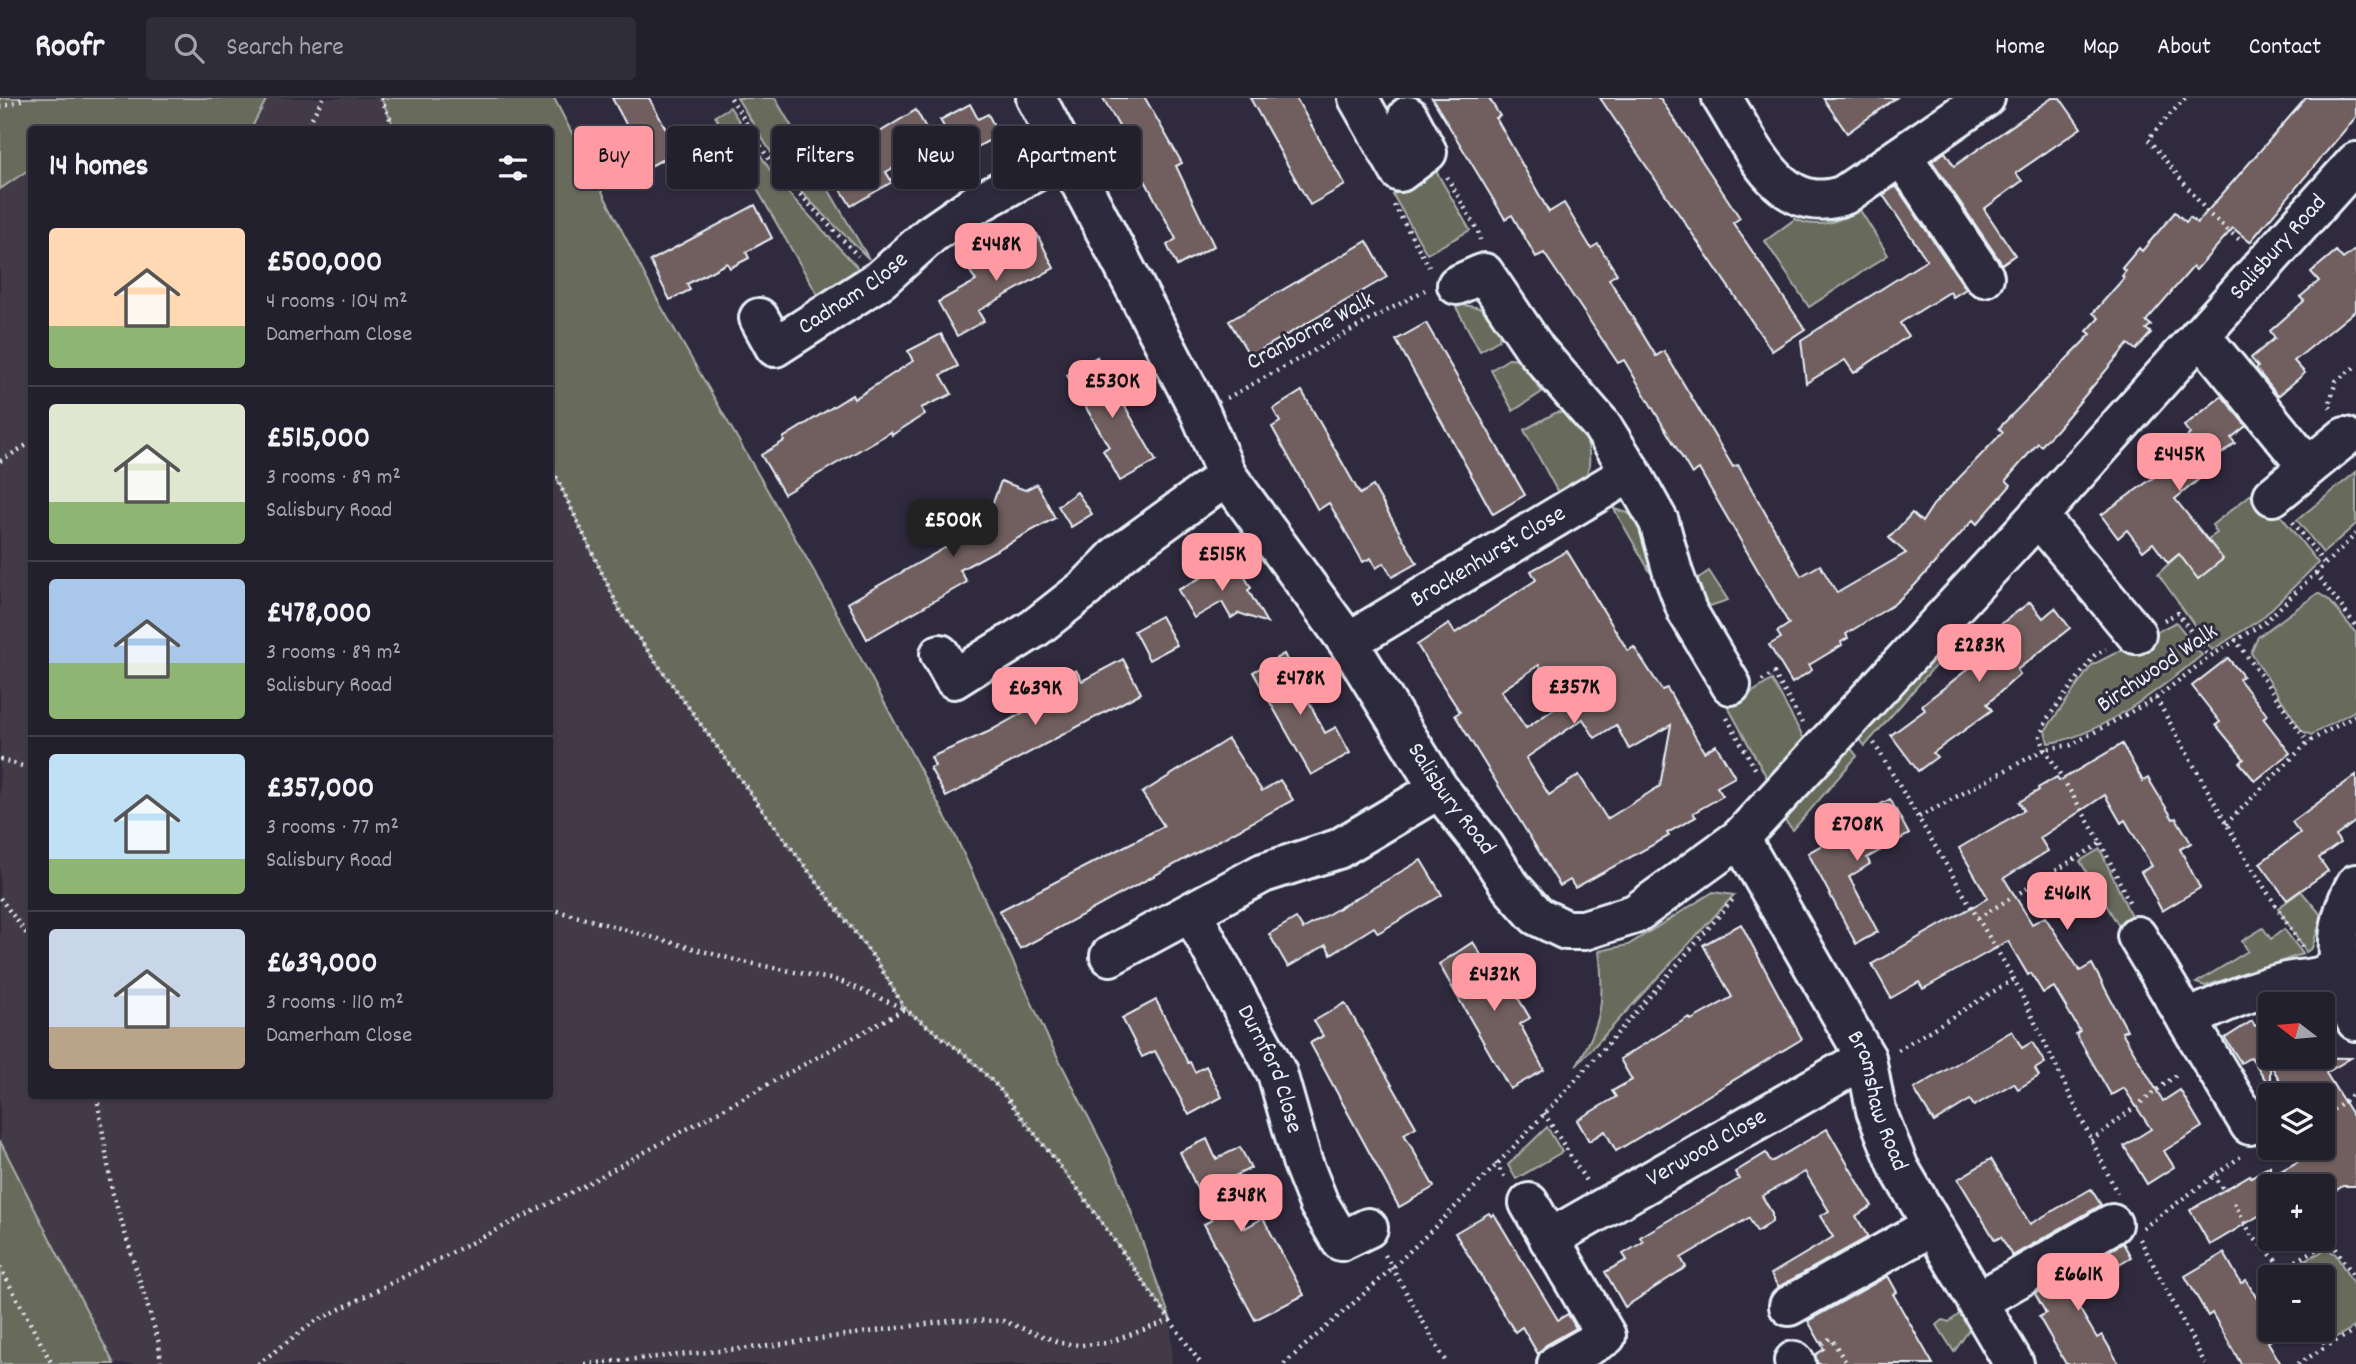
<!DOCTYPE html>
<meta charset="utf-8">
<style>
:root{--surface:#23202e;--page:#2f2d3a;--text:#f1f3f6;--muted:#a3a3aa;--line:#403e4a;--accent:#ff9aa2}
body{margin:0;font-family:Dekko,sans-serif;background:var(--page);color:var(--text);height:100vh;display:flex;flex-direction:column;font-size:26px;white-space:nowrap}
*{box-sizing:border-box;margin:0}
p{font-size:23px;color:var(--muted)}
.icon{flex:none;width:38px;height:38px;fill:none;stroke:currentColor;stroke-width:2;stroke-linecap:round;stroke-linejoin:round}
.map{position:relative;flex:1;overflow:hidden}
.drawer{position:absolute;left:28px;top:28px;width:525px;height:973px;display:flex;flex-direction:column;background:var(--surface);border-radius:7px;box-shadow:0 2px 5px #0004,0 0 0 2px var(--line)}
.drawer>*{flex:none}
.banner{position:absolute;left:574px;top:28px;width:665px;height:63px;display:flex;gap:14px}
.needle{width:46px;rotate:286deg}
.tools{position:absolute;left:2258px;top:894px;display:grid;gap:14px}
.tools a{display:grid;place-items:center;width:77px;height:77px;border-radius:7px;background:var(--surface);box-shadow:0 2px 5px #0004,0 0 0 2px var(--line);font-size:35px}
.price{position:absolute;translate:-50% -60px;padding:0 16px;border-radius:14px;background:var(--accent);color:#111;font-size:23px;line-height:46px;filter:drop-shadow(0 2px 4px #0008)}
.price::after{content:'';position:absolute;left:50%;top:42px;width:21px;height:16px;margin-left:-10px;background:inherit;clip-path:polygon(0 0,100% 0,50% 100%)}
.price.current{background:#222;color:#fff}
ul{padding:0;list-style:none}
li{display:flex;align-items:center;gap:21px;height:175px;padding:0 21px}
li+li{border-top:2px solid var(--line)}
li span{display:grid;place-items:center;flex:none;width:196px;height:140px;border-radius:7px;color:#555}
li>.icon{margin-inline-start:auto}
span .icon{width:84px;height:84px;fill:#fffc;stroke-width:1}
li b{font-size:30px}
h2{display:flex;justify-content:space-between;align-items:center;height:84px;padding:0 21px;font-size:30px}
.chip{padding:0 24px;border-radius:7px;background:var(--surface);box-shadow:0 2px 5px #0004,0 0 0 2px var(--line);font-size:24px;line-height:63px}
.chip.current{background:var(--accent);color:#111}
header{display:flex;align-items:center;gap:42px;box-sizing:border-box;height:98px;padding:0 35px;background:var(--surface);border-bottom:2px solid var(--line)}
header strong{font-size:33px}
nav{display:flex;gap:38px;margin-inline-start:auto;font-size:24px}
.search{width:490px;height:63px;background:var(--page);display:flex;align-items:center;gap:18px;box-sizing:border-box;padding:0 24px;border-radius:7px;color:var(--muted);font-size:26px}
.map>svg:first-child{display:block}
.built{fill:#433a47;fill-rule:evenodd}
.green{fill:#686a5c;stroke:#a8aeaa;stroke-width:2}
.building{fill:#715e5e;stroke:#e8f1f8;stroke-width:2;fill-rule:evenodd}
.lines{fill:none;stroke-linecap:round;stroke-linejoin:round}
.minor-casing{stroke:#e8f1f8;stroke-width:44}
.path{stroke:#e8f1f8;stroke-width:4.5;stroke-dasharray:2 5;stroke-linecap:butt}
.minor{stroke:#2f2a3d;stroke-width:38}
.labels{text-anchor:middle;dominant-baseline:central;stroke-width:6;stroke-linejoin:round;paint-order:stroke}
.street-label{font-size:24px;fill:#e8f1f8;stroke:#2f2a3d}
</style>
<header>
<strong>Roofr</strong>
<div class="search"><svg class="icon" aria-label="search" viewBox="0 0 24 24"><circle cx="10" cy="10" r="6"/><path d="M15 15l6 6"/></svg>Search here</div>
<nav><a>Home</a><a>Map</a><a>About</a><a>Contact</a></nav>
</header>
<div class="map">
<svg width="2356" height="1266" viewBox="0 0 2356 1266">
<rect width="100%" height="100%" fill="#2f2a3d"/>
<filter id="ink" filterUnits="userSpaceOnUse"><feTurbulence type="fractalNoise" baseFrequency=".0143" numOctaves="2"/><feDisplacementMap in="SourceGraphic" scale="14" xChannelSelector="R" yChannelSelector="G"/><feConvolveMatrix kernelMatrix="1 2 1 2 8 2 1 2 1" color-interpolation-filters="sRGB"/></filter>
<g filter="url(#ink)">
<path class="built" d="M0,0H554L657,201L818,480L955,737L1048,940L1117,1075L1171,1222L1172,1266H0ZM32,32H550V998H32Z"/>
<g class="green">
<path d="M0,0H267L251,31L32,32L31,70L0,91Z"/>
<path d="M381,0H554L657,201L818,480L955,737L1048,940L1117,1075L1171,1222L1081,1095L999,990L968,959L905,911L878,865L764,714L622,517L550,366V32L395,31Z"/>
<path d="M737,0H775L869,161L804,97L777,64Z"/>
<path d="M730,9L777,83L858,170L820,201L715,18Z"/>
<path d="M1436,73L1470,132L1427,156L1393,97Z"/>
<path d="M1860,112L1888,157L1809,209L1765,143L1795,121C1819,132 1839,123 1860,112Z"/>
<path d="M1463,207L1481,210L1500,233L1499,242L1480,253L1456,209Z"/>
<path d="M1510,260L1519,261L1542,294L1513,313L1491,272Z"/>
<path d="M1557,314C1583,315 1596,357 1586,378C1581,388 1571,395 1562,402L1524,332Z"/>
<path d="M2356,374V426L2323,455L2297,422Z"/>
<path d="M2259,390L2318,465L2261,521L2212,552L2158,476L2179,456L2198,480L2223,461L2208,441L2217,435L2212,427Z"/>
<path d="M1614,411L1628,415L1644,427L1653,470L1650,474Z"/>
<path d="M1709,473L1728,502L1704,510L1691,485Z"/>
<path d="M2318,495L2329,502L2356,535V612L2311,637L2302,633L2251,555L2258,539Z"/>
<path d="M1963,523L1969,529L1865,648L1858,639Z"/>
<path d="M2176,524L2202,557C2164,588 2097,640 2048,645L2045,633L2092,567Z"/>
<path d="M1772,582L1804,641L1767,680L1728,609Z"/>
<path d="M1850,649L1857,658L1793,732L1783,721Z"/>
<path d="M2100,751L2136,829L2123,835L2080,763Z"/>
<path d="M2301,793L2322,818L2312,850L2306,854L2278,810Z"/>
<path d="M1713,794L1734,797L1576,968C1602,926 1605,903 1599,853L1628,847Z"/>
<path d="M2263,830L2271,841L2284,831L2303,856L2205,888L2196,885L2248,853L2242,843Z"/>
<path d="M1547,1029L1562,1054L1516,1081L1508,1067Z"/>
<path d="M0,1043L114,1266H0Z"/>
<path d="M2325,1152L2335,1155L2356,1191V1228L2330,1243L2322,1230V1180L2294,1179L2299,1165Z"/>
<path d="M1966,1211L1969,1232L1954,1254L1937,1227L1943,1222L1949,1224Z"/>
</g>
<g class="building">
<path d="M612,0H649L678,53L649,69Z"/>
<path d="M1103,0H1145L1182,65L1176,68L1214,148L1177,168L1167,147L1176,141L1140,73L1143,71Z"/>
<path d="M1250,0H1296L1345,87L1310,107Z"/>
<path d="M1432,0H1489L1500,18L1496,20L1549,114L1564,105L1591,150L1598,146L1617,176L1609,181L1656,258L1664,253L1733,369L1738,367L1801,478L1820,467L1837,495L1906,455L1889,440L1912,415L1922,424L1933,407L2003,334L1999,330L2091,236L2087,233L2099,220L2093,215L2124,180L2122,178L2126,173L2122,170L2139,150L2142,153L2175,114L2186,124L2190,119L2197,125L2306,0H2356V19L2250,144L2233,130L2196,172L2193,169L2146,223L2151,227L2146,231L2151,235L2136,252L2128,246L2057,331L2041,348L2038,345L2006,382L2011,387L1977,426L1973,422L1915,487L1893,507L1846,536L1848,540L1841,544L1842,547L1809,567L1812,572L1792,585L1769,547L1781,540L1777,534L1789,526L1699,371L1692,376L1624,262L1618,265L1544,155L1536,159L1512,117L1505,121Z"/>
<path d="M1600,0H1660L1740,120L1733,125L1805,231L1772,253Z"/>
<path d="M1823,0H1896L1847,35Z"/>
<path d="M2052,0H2060L2081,30L2016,75L2022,83L1984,111L2015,157L2002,166L1932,63L1945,54L1954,68Z"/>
<path d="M970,6L978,21L988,16L999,37L961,58L940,22Z"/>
<path d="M916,12L935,46L886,74L892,84L851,108L826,67Z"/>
<path d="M1896,88L1966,191L1953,199L1950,194L1900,225L1908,238L1854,275L1845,262L1806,285L1801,242L1927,162L1883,97Z"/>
<path d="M755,107L772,140L746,154L749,160L730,170L727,165L687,186L690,192L670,202L650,163Z"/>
<path d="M1037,136L1054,170L978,213L984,223L957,238L938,204L976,183L970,173Z"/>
<path d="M1367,143L1387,179L1250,258L1229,223Z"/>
<path d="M2356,151V212L2294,263L2305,275L2278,298L2256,271L2258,269L2251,260L2275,240L2270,233L2304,203L2300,199L2319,183L2311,174L2336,153L2343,161Z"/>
<path d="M1426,225L1525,397L1493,416L1396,242Z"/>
<path d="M941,236L958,268L941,277L952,296L921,310L925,316L892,337L891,334L784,396L761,357L784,343L783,340L852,297L854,301L913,263L908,253Z"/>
<path d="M1097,259L1156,363L1120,383L1103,352L1109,349L1067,277Z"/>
<path d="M1302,293L1360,396L1373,388L1417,465L1392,479L1384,465L1376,470L1371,460L1363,464L1329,405L1318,412L1272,329L1280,324L1273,311Z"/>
<path d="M2222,298L2246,328L2231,340L2235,345L2211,364L2215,368L2175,401L2223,461L2198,481L2179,456L2168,465L2153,445L2143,453L2127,432L2118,440L2101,417L2164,372L2159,364L2190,336L2184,328Z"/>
<path d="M1001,383L1025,392L1037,386L1055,420L960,472L967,484L867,541L848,505L964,439L958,429L991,410Z"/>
<path d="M1077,394L1092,416L1071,429L1058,408Z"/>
<path d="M1567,453L1628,553L1634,549L1662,592L1667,590L1704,654L1716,647L1735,679L1717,689L1723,698L1693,715L1696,719L1667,735L1669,738L1575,790L1570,782L1560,788L1455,617L1460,614L1417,547L1449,526L1455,535L1536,482L1531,473ZM1539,567L1564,604L1526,630L1501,593ZM1583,621L1595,640L1616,627L1629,651L1671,627L1660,688L1607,721L1579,677L1549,697L1526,660Z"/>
<path d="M1235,461L1251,490L1248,492L1267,525L1239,515L1231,520L1222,504L1194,520L1178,492Z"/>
<path d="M2030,504L2043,520L2055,510L2070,530L2017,572L2020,576L1987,606L1992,612L1933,655L1937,659L1918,673L1891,637L1925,612L1922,607L1982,560L1979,556L1996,544L1989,535Z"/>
<path d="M1161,518L1177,547L1149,562L1134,533Z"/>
<path d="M1284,556L1325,635L1336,629L1350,655L1311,677L1253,574Z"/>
<path d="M2228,560L2243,578L2239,581L2267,617L2263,620L2290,655L2255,683L2240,665L2244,661L2216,627L2220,624L2192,588Z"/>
<path d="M1123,561L1141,595L946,699L930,670L935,668L931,659L988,634L1060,594L1054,584L1076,572L1082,583Z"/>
<path d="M1228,641L1262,693L1280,682L1293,702L1020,851L999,813L1164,728L1142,695Z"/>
<path d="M2122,646L2143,683L2148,680L2173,721L2176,720L2191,745L2180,751L2200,790L2162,813L2141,774L2152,768L2125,722L2121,725L2105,697L2040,740L2048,753L2004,780L2032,826L2045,819L2080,873L2092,866L2127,932L2122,934L2163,1003L2180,992L2202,1029L2164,1053L2174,1069L2147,1086L2124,1048L2151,1031L2124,990L2111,997L2076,936L2080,933L2054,889L2043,895L2031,875L2028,877L2008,843L1923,891L1919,884L1891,900L1872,866L1988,800L1959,750L2024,712L2019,704L2039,692L2038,690L2057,679L2059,683Z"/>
<path d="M2356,677V723L2336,738L2340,745L2319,760L2328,773L2287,802L2260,765L2300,735L2292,724Z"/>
<path d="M1890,701L1909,736L1867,760L1870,766L1849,779L1878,834L1856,846L1808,755L1850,731L1847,725Z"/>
<path d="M1421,762L1442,797L1378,835L1374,829L1331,856L1326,847L1288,869L1269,836L1296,820L1303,831Z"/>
<path d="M1741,826L1802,941L1616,1053L1605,1033L1589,1043L1577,1022L1616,999L1612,993L1632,982L1620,961L1689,919L1691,922L1732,899L1703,847Z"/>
<path d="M1473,844L1485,863L1493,858L1530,920L1520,926L1544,972L1510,991L1439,866Z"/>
<path d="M1156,902L1188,965L1190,964L1195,974L1206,968L1222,999L1189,1017L1155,953L1142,959L1122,920Z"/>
<path d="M1345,905L1416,1029L1404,1036L1434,1089L1399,1109L1310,945L1323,938L1314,923Z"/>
<path d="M2270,919V959L2351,960L2326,975L2356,1023V1088H2343L2322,1101V1088H2270V1111L2210,1147L2190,1112L2250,1077L2251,1079L2270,1068V1079L2322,1050V998H2304L2298,987L2287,994L2270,966V989L2251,959L2241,965L2225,940L2252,923L2255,928Z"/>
<path d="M2012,933L2022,950L2032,944L2045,965L2035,971L2039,978L2018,991L2014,985L1974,1008L1970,1002L1934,1024L1914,991Z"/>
<path d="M1827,1031L1872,1108L1856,1118L1868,1139L1778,1189L1771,1176L1833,1139L1820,1118L1829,1113L1805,1074L1762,1098L1772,1115V1124L1757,1134L1749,1120L1681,1160L1686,1169L1625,1209L1605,1174L1627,1162L1623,1156L1643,1144L1640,1139L1739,1081L1735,1074L1766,1055L1771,1064Z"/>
<path d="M1207,1041L1216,1061L1240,1049L1251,1070L1223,1084L1245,1130L1263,1120L1304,1197L1255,1222L1204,1126L1212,1122L1180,1054Z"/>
<path d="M1991,1061L2030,1126L2091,1091L2101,1107L2012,1158L2001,1139L1995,1142L1958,1081Z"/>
<path d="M1489,1115L1491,1118L1494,1116L1558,1222L1568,1216L1576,1230L1546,1247L1538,1256L1522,1229L1515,1234L1455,1135Z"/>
<path d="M2123,1145L2131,1159L2070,1195L2097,1240L2102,1237L2119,1266H2066L2039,1219L2046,1215L2035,1196Z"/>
<path d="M2224,1155L2241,1185L2246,1182L2270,1223V1232H2275L2278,1238L2268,1244L2281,1266H2241L2212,1215L2208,1218L2185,1178Z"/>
<path d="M1888,1178L1897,1194L1893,1196L1933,1266H1818L1815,1257L1824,1251L1808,1223Z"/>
</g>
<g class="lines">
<g class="minor-casing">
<g id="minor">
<path id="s1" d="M1036,0L1200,314L1227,378L1348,544L1439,691L1485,749L1511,789L1537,818L1566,832H1584L1635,816L1740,740L2038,418L2356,64"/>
<path d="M1358,0L1400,74L1427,54L1408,18"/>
<path d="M1722,0C1751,45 1779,121 1844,97L1985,0"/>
<path d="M1902,58L1984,179"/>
<path d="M1457,187L1484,175L1536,252L1602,328L1631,374L1659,424L1673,475L1687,513L1731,587"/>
<path id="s2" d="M759,220L775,249L881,181L930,137L969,110L1066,57"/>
<path d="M2201,238L2308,369"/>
<path d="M2273,398L2345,339"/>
<path d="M2038,418L2136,536"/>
<path id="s3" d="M1348,544L1631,374"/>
<path d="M940,556L954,581L1035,530L1086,490L1118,457L1227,378"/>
<path id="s4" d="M1740,740L1866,960L1876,1012L1899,1070L2014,1266"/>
<path d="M2356,786C2330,832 2336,877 2356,923"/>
<path id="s5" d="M1192,815L1277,975L1302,1063L1319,1106L1341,1143L1368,1130"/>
<path d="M2137,838L2250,1027"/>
<path d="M1110,858L1263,775L1338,751L1439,691"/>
<path d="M2187,922C2220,906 2255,890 2292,883C2314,879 2319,883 2338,868"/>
<path d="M1529,1105L1606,1238L1557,1266"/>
<path id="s6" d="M1549,1141L1866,960"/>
<path d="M1977,1204L2112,1126"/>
<path d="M1789,1208L1932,1128"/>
<path d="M1794,1263L1796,1266"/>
</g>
</g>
<g class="path">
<path d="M381,0L395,32"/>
<path d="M731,0L773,68L858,158"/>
<path d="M2185,0L2148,41L2210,117L2242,144"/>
<path d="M0,10L26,0"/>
<path d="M305,32L323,0"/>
<path d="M1447,79L1478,133L1480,142"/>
<path d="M1394,107L1429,169"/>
<path d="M1227,300L1425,192"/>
<path d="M2331,310L2329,307L2336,283L2356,268"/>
<path d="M0,363L32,344"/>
<path d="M550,366L622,517L764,714L878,865L905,911L968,959L999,990L1081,1095L1201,1266"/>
<path d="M2293,424L2324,465"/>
<path d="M2316,475L2356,528"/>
<path d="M2164,522L2178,515L2209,559"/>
<path d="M2235,541L2308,644"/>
<path d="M1762,583L1774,575L1802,625"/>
<path d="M2156,600L2248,764L2303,850"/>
<path d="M1727,620L1757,674"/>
<path d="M1874,645L2014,881L2117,1095"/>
<path d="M0,661L32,671"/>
<path d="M1919,719L2045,651L2071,647L2156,600L2209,559L2265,524L2356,436"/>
<path d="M2226,726L2308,644L2356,617"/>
<path d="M2101,745L2131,808"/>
<path d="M0,800L32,843"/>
<path d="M550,811L739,863L840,883L905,911"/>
<path d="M1978,820L2101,745L2045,651L2040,638L2047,621L2095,557L2106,551"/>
<path d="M1898,952L2014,881"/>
<path d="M97,998L112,1093L159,1245L161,1266"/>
<path d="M1544,1015L1586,1083"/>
<path d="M2322,1020L2356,994"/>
<path d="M2091,1043L2179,975"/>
<path d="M1496,1065L1506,1082"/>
<path d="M2213,1077L2224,1092"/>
<path d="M2234,1105L2252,1138L2284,1170L2289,1180"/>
<path d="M2143,1130L2240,1059"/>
<path d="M2140,1141L2205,1266"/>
<path d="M1385,1157L1447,1266"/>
<path d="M0,1169L52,1266"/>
<path d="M2284,1170L2331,1143L2356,1182"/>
<path d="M2318,1232L2327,1248L2356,1232"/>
<path d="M1822,1245L1831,1240L1847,1266"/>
<path d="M258,1266L314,1224L574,1093L905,911"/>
<path d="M585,1266L760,1249L955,1222L1003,1223L1061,1245L1081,1247L1107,1245L1171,1222"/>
<path d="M1284,1266C1320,1234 1357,1203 1392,1170C1515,1055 1626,927 1735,799"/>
<path d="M2298,1266L2327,1248"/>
</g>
<use href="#minor" class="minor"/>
</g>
</g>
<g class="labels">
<g class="street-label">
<text stroke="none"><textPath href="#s1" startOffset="1995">Salisbury Road</textPath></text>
<text stroke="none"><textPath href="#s2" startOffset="128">Cadnam Close</textPath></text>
<text transform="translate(1311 234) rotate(-28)">Cranborne Walk</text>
<text stroke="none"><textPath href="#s3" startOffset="164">Brockenhurst Close</textPath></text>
<text transform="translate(2158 571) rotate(-34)">Birchwood Walk</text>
<text stroke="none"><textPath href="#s1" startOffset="817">Salisbury Road</textPath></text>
<text stroke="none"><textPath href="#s5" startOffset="175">Durnford Close</textPath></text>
<text stroke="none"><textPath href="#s4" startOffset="298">Bramshaw Road</textPath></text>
<text stroke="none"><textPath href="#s6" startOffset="182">Verwood Close</textPath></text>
</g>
</g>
</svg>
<div class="tools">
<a><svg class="needle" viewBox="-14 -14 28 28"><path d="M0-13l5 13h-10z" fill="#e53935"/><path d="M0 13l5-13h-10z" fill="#a3a3aa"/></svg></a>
<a><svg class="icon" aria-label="layers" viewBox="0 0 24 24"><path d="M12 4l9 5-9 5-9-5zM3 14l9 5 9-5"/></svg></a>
<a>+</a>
<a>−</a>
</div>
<b class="price" style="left:996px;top:185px">£448K</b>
<b class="price" style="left:1112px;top:322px">£530K</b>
<b class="price" style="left:2179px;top:395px">£445K</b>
<b class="price current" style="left:953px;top:461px">£500K</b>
<b class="price" style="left:1222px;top:495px">£515K</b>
<b class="price" style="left:1979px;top:586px">£283K</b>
<b class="price" style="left:1300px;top:619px">£478K</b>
<b class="price" style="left:1574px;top:628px">£357K</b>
<b class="price" style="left:1035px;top:629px">£639K</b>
<b class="price" style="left:1857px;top:765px">£708K</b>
<b class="price" style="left:2067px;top:834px">£461K</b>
<b class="price" style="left:1494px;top:915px">£432K</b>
<b class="price" style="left:1241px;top:1136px">£348K</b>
<b class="price" style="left:2078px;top:1215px">£661K</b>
<div class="banner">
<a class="chip current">Buy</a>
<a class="chip">Rent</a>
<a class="chip">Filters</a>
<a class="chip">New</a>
<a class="chip">Apartment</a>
</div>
<section class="drawer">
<h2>14 homes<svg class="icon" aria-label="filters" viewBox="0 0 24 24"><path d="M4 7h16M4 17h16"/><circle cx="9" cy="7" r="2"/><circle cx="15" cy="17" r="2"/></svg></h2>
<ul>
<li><span style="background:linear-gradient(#ffd9b3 70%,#8fb573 0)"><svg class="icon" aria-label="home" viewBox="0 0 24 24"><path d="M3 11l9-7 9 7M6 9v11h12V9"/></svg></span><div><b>£500,000</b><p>4 rooms · 104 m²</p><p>Damerham Close</p></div></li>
<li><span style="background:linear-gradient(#dfe7d0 70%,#8fb573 0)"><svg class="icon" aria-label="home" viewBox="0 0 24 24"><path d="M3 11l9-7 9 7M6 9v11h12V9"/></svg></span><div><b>£515,000</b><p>3 rooms · 89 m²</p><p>Salisbury Road</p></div></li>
<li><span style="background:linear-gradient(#a9c7e8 60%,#8fb573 0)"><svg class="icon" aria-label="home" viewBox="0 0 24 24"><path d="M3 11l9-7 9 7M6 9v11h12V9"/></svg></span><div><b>£478,000</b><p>3 rooms · 89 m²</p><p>Salisbury Road</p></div></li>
<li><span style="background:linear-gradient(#bfe0f5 75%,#8fb573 0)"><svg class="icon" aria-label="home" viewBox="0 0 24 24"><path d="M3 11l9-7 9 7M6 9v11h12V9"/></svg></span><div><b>£357,000</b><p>3 rooms · 77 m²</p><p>Salisbury Road</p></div></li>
<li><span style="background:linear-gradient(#c9d6e8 70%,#b9a48a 0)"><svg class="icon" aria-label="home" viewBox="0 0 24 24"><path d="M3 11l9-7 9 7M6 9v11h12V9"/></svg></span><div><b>£639,000</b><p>3 rooms · 110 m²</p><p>Damerham Close</p></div></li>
</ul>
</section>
</div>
